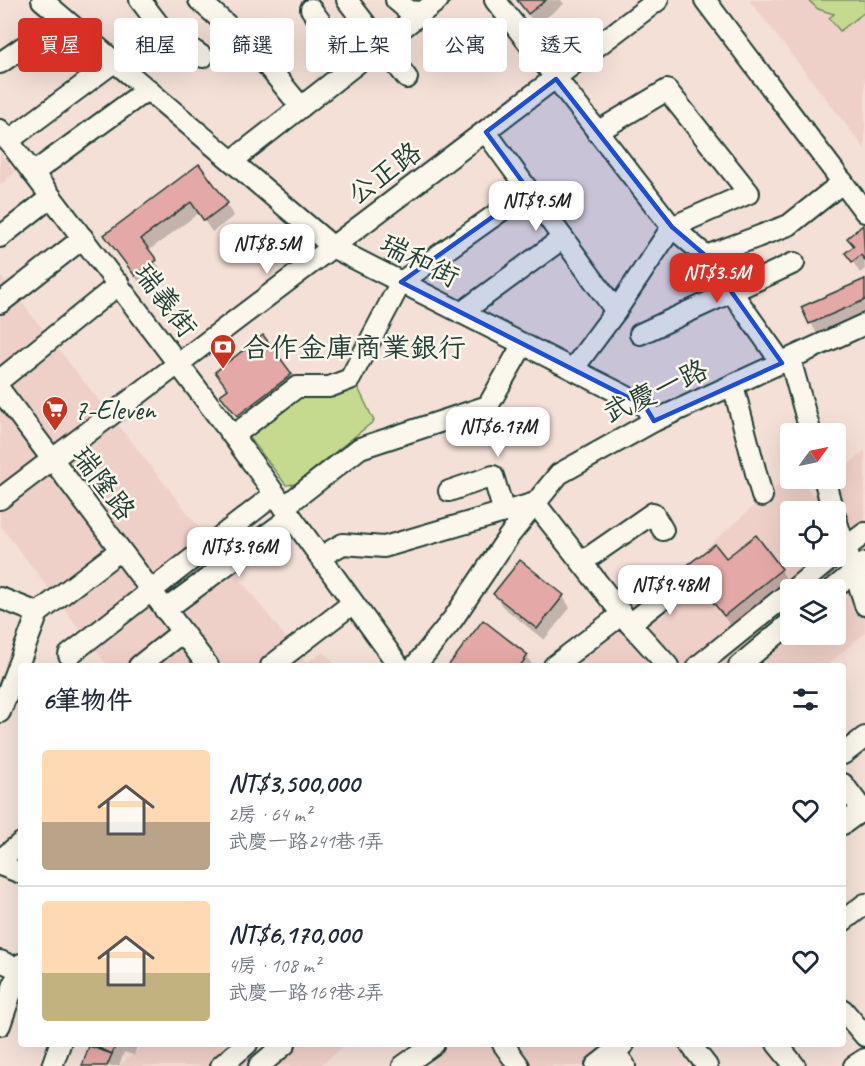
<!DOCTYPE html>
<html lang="zh-TW">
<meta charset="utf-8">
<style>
:root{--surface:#fff;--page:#f2f2f3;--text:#1f2937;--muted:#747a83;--line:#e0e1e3;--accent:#d93025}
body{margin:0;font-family:Caveat,"LXGW WenKai TC",sans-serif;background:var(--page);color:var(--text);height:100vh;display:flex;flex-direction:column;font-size:22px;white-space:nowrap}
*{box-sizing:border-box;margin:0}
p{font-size:20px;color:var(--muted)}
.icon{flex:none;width:33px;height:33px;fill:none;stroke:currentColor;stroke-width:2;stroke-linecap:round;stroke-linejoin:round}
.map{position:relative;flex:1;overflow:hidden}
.side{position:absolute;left:18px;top:663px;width:828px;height:384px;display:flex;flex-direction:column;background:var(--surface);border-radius:6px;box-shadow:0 6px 24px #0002}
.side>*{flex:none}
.banner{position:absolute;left:18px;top:18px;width:830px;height:54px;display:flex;gap:12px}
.needle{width:39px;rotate:57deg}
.buttons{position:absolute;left:780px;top:423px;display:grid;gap:12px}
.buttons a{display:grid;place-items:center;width:66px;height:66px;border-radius:6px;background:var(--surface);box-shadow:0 6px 24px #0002;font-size:30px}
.price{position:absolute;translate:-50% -51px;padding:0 14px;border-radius:12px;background:#fff;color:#222;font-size:20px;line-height:39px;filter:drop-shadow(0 2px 3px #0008)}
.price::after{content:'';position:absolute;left:50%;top:36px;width:18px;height:14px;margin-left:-9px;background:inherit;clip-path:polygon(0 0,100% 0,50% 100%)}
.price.selected{background:var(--accent);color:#fff}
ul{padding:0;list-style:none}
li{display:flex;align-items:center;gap:18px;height:150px;padding:0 24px}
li+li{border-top:2px solid var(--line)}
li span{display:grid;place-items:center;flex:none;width:168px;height:120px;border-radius:6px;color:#555}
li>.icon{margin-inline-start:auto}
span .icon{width:72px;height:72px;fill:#fffc;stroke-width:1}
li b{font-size:26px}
h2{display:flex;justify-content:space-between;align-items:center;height:72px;padding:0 24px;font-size:26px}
.pill{padding:0 21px;border-radius:6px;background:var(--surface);box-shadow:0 6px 24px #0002;font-size:21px;line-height:54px}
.pill.selected{background:var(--accent);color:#fff}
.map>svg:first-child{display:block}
.built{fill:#efd0c8;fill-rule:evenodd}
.green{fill:#c6da8f;stroke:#728c62;stroke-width:1.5}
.shadow{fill:#0003}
.building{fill:#e4a9a6;stroke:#1f3d34;stroke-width:1.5}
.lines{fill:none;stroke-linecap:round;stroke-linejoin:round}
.minor-casing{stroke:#1f3d34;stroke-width:24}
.minor{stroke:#fbf7ec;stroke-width:20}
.marked{fill:#1d4ed8;fill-opacity:0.2;stroke:#1d4ed8;stroke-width:4.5;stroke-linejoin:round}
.labels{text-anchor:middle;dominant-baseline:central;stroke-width:5;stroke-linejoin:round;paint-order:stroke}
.street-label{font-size:28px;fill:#1f3d34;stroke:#fbf7ec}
.poi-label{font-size:28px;fill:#1f3d34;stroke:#fbf7ec;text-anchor:start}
</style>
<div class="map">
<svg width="865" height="1066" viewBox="0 0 865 1066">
<rect width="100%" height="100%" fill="#f4e0d7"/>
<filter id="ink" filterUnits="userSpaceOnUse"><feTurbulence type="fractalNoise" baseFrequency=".0167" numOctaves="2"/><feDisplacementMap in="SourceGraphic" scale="12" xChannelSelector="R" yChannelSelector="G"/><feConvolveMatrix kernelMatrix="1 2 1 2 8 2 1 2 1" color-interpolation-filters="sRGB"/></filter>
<g filter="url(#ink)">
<g class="built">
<path d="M749,0H865V149Z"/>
<path d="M0,153L15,172L0,185Z"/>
<path d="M0,275L306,663L324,652L336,666H108L0,525Z"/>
<path d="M865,450V633L826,666H573L790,474V478L801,479L813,496ZM790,512H836V556H790ZM790,590H836V634H790Z"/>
<path d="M145,1044H346L320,1066H119Z"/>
<path d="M413,1044H616L634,1066H433Z"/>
</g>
<g class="green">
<path d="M808,0H865V12L840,31L829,18L834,14L818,9Z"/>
<path d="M350,371L374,421L295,484L286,485L250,438L252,429L310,379Z"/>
</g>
<g class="shadow">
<path d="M517,0H561L564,4L536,25Z"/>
<path d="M199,166L234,216L212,232L199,213L148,251L163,273L143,288L106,235Z"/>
<path d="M863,227L865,269L860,273L847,253L854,247L849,238Z"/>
<path d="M865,281V316L818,336L803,307Z"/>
<path d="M263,337L298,387L245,428L222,395L228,391L217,372Z"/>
<path d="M726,561L781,570L788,582L732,627L694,580Z"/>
<path d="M495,594L563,596L570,608L544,640L502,606Z"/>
<path d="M527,656L533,666H450Z"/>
<path d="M92,1044H135L137,1047L134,1055L124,1052L119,1066H83Z"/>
</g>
<g class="building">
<path d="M517,0H546L528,14Z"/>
<path d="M199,164L228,203L204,221L191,202L141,239L157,260L135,276L104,235Z"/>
<path d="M863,225L865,260L861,255L852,262L845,253L854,246L847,238Z"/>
<path d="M865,279V300L809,324L801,307Z"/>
<path d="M263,335L292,374L237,416L220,395L228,389L215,372Z"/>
<path d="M756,535L782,569L724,616L685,567L715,544L726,558Z"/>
<path d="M520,560L564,595L537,629L493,594Z"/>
<path d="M483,620L528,655L520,666H448Z"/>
<path d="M90,1044H116L112,1054Z"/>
<path d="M89,1046L112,1054L107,1066H82Z"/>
</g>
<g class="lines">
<g class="minor-casing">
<g id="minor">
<path d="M42,0L334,248L645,406L654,421"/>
<path d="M140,0L162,29L203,57"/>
<path d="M199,0L227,25"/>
<path d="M347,0L407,78"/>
<path d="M396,0L409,11L421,12"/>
<path d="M495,0L672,227L706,256L782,363"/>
<path d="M705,0L865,212"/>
<path d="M311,9L353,66"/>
<path d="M256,52L301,107"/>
<path d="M0,63L64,19"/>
<path d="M148,89L33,173L233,436L399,666"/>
<path d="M0,130L33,173"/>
<path d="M486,132L616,311"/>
<path d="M597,132L667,90L749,193L672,227"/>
<path d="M8,141L114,62"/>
<path d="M232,161L438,0"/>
<path d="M0,237L51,197"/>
<path d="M706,256L789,225L843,182"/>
<path d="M0,303L83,238"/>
<path d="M461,313L563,238"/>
<path d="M640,334L794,263"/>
<path d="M790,359L811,434"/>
<path d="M573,369L616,311L672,227"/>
<path d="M0,380L119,284"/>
<path d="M733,385L762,496"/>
<path d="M0,390L208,666"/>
<path d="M233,436L297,387H329L350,379L401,282L529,191"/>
<path d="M824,478L833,512"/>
<path d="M449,491L493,476L504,512"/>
<path d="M0,499L658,0"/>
<path d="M284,507L360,448L488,406L523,344"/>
<path d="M836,519C844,548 857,575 865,605"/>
<path d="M836,555L865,533"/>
<path d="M320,557L343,544L384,547L535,503L630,624L668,666"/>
<path d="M582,562L653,513L663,530"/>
<path d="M793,590L834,556"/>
<path d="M832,590L865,563"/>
<path d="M0,598L38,613"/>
<path d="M165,610L291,517"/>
<path d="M630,624L687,579"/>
<path d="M69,655L275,494"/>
<path d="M139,666L182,632"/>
<path d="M271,666L353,603"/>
<path d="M415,666L453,619L509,536L559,474L654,421L865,324"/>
<path d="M554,666L622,614"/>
<path d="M698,666L790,592"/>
<path d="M739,666L790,623"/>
<path d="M0,712L38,613L119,551"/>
<path d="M843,754L865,737"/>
<path d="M843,784L865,813"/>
<path d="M843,824L865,808"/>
<path d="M0,860L21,843"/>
<path d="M0,865L21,873"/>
<path d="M843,921L865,904"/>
<path d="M0,961L19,969"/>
<path d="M843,1010L865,1036"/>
<path d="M0,1025L21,964"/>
<path d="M503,1044L519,1066"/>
<path d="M690,1044L707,1066"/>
<path d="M777,1044L795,1066"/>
<path d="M614,1051L625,1066"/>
<path d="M52,1066L60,1044"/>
<path d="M221,1066L247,1044"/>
<path d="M259,1066L285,1044"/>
<path d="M403,1066L434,1044"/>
<path d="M596,1066L624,1044"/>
<path d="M854,1066L865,1059"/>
</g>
</g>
<use href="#minor" class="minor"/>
</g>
</g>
<path class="marked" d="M556,79L672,227L706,256L782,363L654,421L645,406L401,282L529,191L486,132Z"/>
<defs>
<g id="bank-pin" transform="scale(1.35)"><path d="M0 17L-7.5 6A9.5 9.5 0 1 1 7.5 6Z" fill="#c8321e" stroke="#fbf7ec"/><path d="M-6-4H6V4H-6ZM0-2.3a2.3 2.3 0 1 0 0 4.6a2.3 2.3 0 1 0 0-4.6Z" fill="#fff"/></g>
<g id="supermarket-pin" transform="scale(1.35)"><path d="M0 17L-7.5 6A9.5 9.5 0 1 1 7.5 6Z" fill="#c8321e" stroke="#fbf7ec"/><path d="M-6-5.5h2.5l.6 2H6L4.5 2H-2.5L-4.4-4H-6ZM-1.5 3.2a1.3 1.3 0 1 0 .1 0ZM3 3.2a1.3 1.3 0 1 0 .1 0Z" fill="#fff"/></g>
</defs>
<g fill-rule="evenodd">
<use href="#bank-pin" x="223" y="347"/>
<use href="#supermarket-pin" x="55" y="409"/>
</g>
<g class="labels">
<g class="street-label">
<text transform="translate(384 173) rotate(-37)">公正路</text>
<text transform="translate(420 260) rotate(27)">瑞和街</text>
<text transform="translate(166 300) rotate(53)">瑞義街</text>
<text transform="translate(655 391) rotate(-25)">武慶一路</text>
<text transform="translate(104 483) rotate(53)">瑞隆路</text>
</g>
<g class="poi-label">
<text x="242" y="347">合作金庫商業銀行</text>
<text x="74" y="409">7-Eleven</text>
</g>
</g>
</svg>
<div class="buttons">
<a><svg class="needle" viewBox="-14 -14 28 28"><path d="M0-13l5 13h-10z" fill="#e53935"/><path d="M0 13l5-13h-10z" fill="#747a83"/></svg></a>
<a><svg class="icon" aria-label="locate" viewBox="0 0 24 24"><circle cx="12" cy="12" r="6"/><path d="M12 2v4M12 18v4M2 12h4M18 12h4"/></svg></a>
<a><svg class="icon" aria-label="layers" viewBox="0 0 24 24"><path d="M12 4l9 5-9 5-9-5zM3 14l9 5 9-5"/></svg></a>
</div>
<b class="price" style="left:536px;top:232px">NT$9.5M</b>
<b class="price" style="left:267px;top:275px">NT$8.5M</b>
<b class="price selected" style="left:717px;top:304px">NT$3.5M</b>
<b class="price" style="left:498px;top:458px">NT$6.17M</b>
<b class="price" style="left:239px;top:578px">NT$3.96M</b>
<b class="price" style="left:670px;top:616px">NT$9.48M</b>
<div class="banner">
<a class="pill selected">買屋</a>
<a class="pill">租屋</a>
<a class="pill">篩選</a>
<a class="pill">新上架</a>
<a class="pill">公寓</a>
<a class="pill">透天</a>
</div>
<section class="side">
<h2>6筆物件<svg class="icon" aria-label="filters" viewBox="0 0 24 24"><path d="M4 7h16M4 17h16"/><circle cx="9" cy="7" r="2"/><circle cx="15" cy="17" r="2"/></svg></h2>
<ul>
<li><span style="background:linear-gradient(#ffd9b3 60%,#b9a48a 0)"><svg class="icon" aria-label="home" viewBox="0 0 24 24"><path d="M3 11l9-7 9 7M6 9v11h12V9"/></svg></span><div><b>NT$3,500,000</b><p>2房 · 64 m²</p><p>武慶一路241巷1弄</p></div><svg class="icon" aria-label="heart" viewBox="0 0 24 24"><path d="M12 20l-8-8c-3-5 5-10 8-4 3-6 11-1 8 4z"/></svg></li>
<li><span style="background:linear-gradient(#ffd9b3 60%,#c2b280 0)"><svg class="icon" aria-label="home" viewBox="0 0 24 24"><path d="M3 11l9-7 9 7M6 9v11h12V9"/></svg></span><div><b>NT$6,170,000</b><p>4房 · 108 m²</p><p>武慶一路169巷2弄</p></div><svg class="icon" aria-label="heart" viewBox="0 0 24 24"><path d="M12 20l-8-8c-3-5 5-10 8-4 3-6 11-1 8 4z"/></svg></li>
</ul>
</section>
</div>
